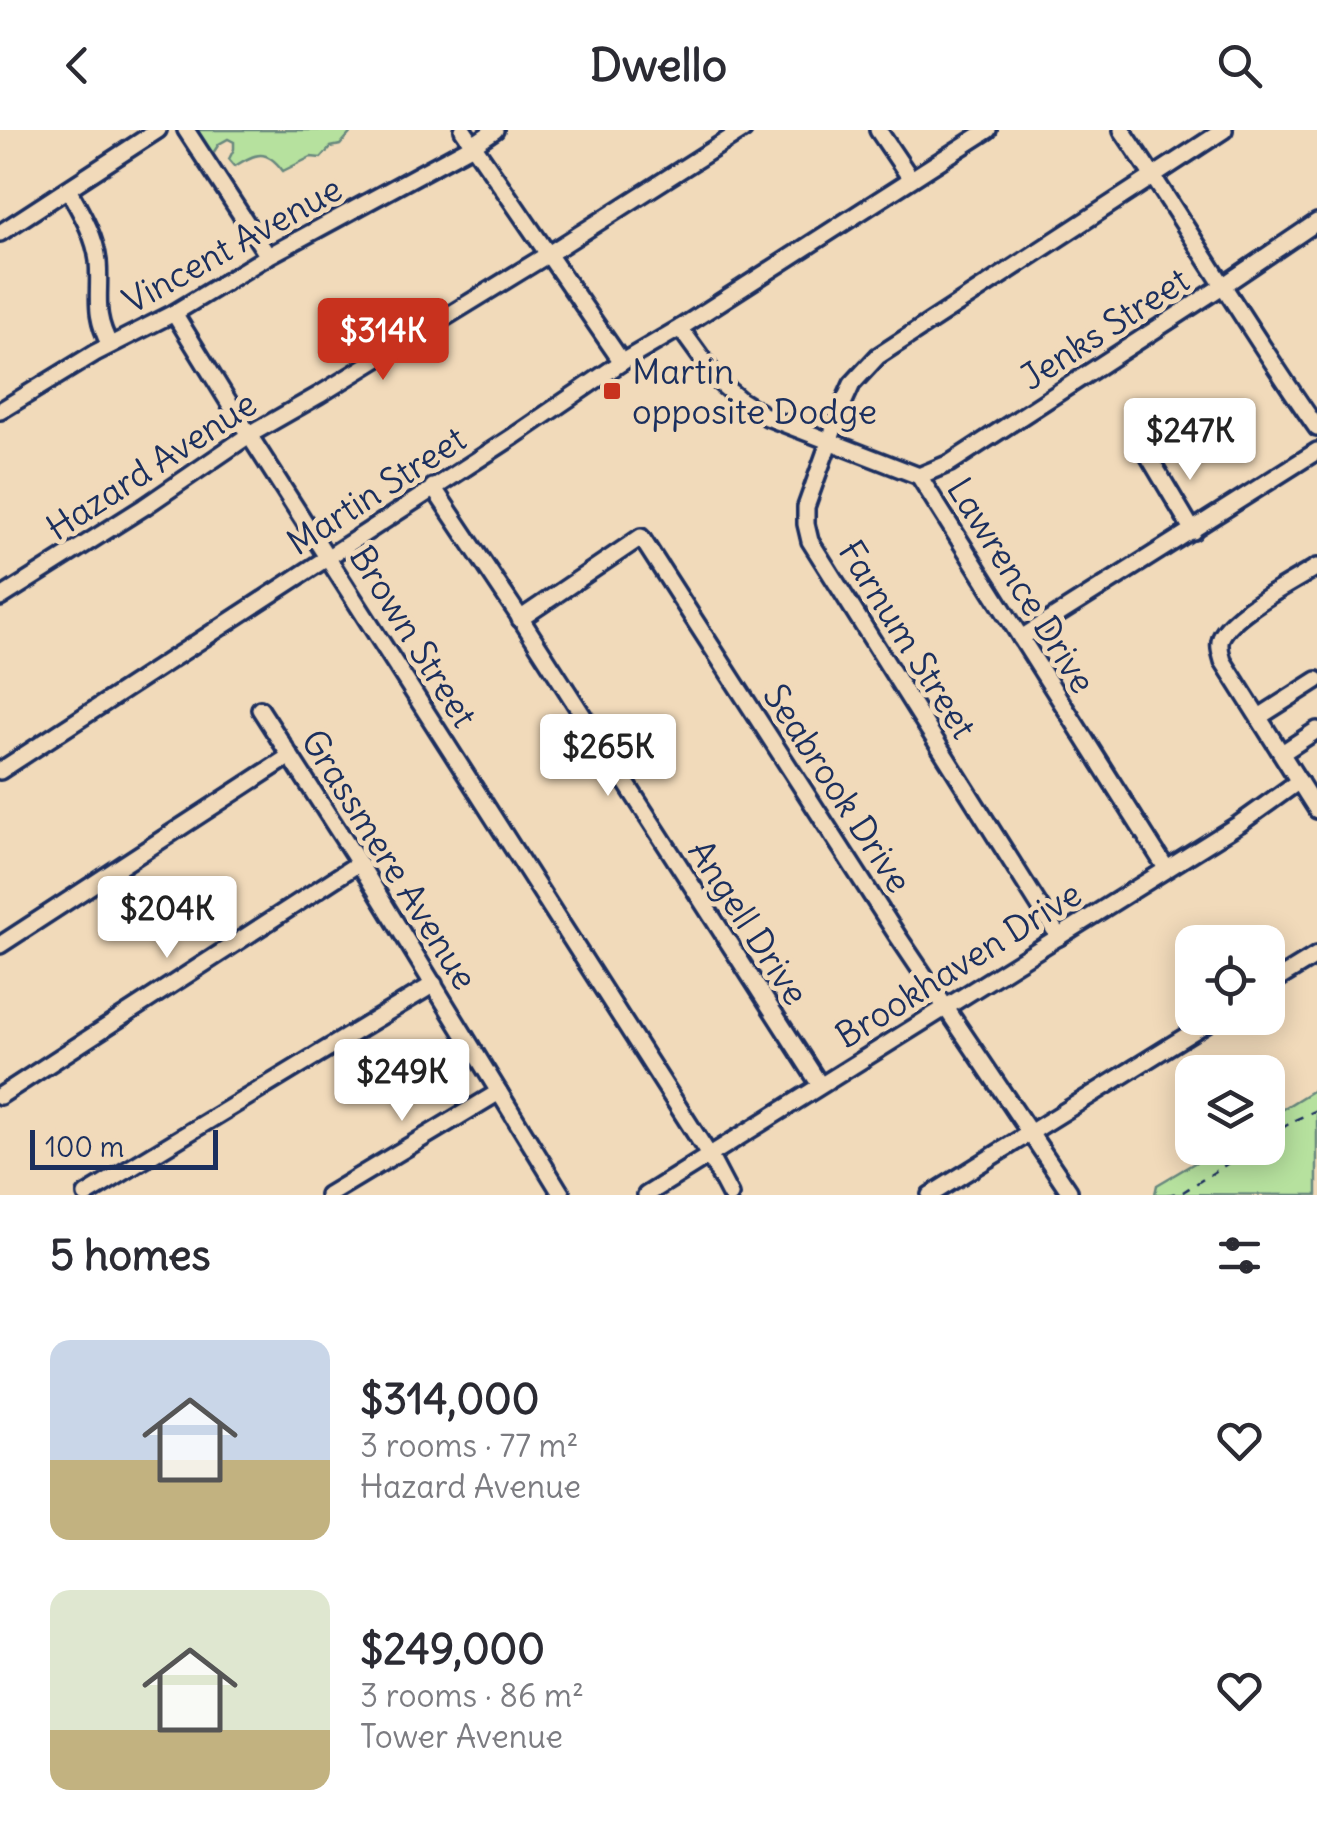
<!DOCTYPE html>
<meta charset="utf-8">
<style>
:root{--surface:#fff;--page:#f7f7f7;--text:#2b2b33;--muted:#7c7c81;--accent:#c8321e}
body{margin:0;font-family:Delius,sans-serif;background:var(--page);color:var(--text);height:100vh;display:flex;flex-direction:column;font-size:38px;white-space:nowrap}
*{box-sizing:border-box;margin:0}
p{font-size:32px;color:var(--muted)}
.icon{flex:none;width:55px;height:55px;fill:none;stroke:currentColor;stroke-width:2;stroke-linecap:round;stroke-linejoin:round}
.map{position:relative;height:1065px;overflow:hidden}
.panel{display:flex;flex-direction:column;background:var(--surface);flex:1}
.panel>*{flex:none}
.controls{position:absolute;left:1175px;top:795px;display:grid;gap:20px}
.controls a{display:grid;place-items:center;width:110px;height:110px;border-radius:20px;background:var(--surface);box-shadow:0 5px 25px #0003;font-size:50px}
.scale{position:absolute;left:30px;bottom:25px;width:188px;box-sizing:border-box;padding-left:10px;border:5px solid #1b2f5e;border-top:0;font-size:28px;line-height:35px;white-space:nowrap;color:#1b2f5e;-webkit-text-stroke:8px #f1daba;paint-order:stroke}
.price{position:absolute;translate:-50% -85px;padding:0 22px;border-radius:10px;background:#fff;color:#222;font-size:32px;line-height:65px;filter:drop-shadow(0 2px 5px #0008)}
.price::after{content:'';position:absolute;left:50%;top:60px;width:30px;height:22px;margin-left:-15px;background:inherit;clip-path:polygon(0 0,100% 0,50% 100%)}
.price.active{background:var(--accent);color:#fff}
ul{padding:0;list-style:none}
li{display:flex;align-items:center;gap:30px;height:250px;padding:0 50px}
li span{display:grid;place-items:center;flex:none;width:280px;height:200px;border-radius:20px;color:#555}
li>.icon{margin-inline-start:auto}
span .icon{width:120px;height:120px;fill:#fffc;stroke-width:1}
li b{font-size:42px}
h2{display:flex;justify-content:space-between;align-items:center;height:120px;padding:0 50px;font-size:42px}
header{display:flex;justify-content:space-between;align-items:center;height:130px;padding:0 50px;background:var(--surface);font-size:45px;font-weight:800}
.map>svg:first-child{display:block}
.green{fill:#b6e19e;stroke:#68887e;stroke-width:2.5}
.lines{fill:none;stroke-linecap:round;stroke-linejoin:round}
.minor-casing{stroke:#1b2f5e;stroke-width:22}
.path{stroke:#1b2f5e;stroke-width:2.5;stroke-dasharray:8 8;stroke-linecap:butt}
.minor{stroke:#f1daba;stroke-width:15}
.poi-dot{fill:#c8321e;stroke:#f1daba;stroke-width:4}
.labels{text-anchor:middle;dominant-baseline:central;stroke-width:10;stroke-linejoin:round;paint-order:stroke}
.street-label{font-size:35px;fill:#1b2f5e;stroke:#f1daba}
.poi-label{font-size:35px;fill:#1b2f5e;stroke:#f1daba;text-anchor:start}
</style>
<header><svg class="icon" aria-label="back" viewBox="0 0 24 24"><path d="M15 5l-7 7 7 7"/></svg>Dwello<svg class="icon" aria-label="search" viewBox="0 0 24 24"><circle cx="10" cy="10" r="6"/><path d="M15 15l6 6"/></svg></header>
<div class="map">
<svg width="1317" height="1065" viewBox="0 0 1317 1065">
<rect width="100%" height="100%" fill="#f1daba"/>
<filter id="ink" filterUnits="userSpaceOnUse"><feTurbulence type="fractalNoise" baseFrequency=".01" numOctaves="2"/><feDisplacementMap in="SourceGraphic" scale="20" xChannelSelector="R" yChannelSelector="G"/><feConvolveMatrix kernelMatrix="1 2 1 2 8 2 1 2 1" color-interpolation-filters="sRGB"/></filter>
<g filter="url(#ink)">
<g class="green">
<path d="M188,0H353L340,15L331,17L321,28L311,27L283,41C266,18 256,23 235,36L229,29L234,19V12L228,9L219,14L208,31Z"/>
<path d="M1317,958V1065L1155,1064L1157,1055L1220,1018H1268V988Z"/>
</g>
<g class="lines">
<g class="minor-casing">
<g id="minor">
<path d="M186,0L268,126"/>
<path d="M463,0L622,232"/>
<path d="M878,0L911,49"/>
<path d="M1122,0C1189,98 1249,201 1317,298"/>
<path d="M68,59C80,81 95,105 98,131C101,165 92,182 110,215"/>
<path d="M0,103L158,0"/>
<path d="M174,183L249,305L709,1025L730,1065"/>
<path d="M680,198L719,252L740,270L767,287L919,346L1166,738"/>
<path d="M0,281L95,223L174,183L268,126L473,15L495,0"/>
<path d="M1149,327L1193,401"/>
<path d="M919,346L950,333L1224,155L1317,92"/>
<path d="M433,357L519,486L820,955"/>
<path d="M1317,437C1294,451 1231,484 1221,508C1218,516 1221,523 1223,531L1317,680"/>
<path d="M0,468L144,377L249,305L319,265L547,125L743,0"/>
<path d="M520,489L641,407L897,805L1069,1061"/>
<path d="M1021,508L1317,321"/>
<path d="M260,579L359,733L562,1065"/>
<path d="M1259,587L1317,550"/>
<path d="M1282,623L1317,600"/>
<path d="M0,641L514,306L622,232L680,198L988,0"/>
<path d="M1059,807L810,411L806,394V377L842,276L852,254L878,226L1224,0"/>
<path d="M0,815L290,626"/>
<path d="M1268,855L1317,825"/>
<path d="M0,966L359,733"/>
<path d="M86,1065L434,854"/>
<path d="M328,1065L499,962"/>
<path d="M646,1065L1239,694L1299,651"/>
<path d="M930,1065L1215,888"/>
</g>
</g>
<g class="path">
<path d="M1268,1007L1295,990L1317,980"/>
<path d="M1167,1065L1183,1062L1252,1018"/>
</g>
<use href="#minor" class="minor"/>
</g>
</g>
<rect class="poi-dot" x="602" y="251" width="20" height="20" rx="5"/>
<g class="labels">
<g class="street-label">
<text transform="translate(232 114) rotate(-29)">Vincent Avenue</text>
<text transform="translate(1104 198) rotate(-33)">Jenks Street</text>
<text transform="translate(151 335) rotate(-33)">Hazard Avenue</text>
<text transform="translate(376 360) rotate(-33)">Martin Street</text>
<text transform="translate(1022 455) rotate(58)">Lawrence Drive</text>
<text transform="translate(414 506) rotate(58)">Brown Street</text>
<text transform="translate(908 509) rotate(58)">Farnum Street</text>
<text transform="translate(838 658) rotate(57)">Seabrook Drive</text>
<text transform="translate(390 729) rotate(58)">Grassmere Avenue</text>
<text transform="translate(749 792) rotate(57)">Angell Drive</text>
<text transform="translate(958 834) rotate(-32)">Brookhaven Drive</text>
</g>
<g class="poi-label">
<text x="632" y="241">Martin<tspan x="632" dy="40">opposite Dodge</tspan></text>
</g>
</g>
</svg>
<div class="controls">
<a><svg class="icon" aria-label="locate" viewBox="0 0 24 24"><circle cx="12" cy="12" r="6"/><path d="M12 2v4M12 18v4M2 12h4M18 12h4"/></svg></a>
<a><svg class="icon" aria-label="layers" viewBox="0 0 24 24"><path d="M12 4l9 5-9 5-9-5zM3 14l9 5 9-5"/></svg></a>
</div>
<div class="scale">100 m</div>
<b class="price active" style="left:383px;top:253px">$314K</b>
<b class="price" style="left:1190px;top:353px">$247K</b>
<b class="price" style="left:608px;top:669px">$265K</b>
<b class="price" style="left:167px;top:831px">$204K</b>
<b class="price" style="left:402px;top:994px">$249K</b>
</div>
<section class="panel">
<h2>5 homes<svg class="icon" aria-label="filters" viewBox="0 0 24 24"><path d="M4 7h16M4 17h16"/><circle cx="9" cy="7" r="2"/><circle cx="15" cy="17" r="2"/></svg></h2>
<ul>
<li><span style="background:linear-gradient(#c9d6e8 60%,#c2b280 0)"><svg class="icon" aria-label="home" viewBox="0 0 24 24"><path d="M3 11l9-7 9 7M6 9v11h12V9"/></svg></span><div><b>$314,000</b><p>3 rooms · 77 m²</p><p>Hazard Avenue</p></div><svg class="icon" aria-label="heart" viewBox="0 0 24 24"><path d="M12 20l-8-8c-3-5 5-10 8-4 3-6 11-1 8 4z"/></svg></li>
<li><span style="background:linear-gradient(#dfe7d0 70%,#c2b280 0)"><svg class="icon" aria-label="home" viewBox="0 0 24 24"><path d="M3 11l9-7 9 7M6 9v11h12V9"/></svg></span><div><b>$249,000</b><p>3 rooms · 86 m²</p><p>Tower Avenue</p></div><svg class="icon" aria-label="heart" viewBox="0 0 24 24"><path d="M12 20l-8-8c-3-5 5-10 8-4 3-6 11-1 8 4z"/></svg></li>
</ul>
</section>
